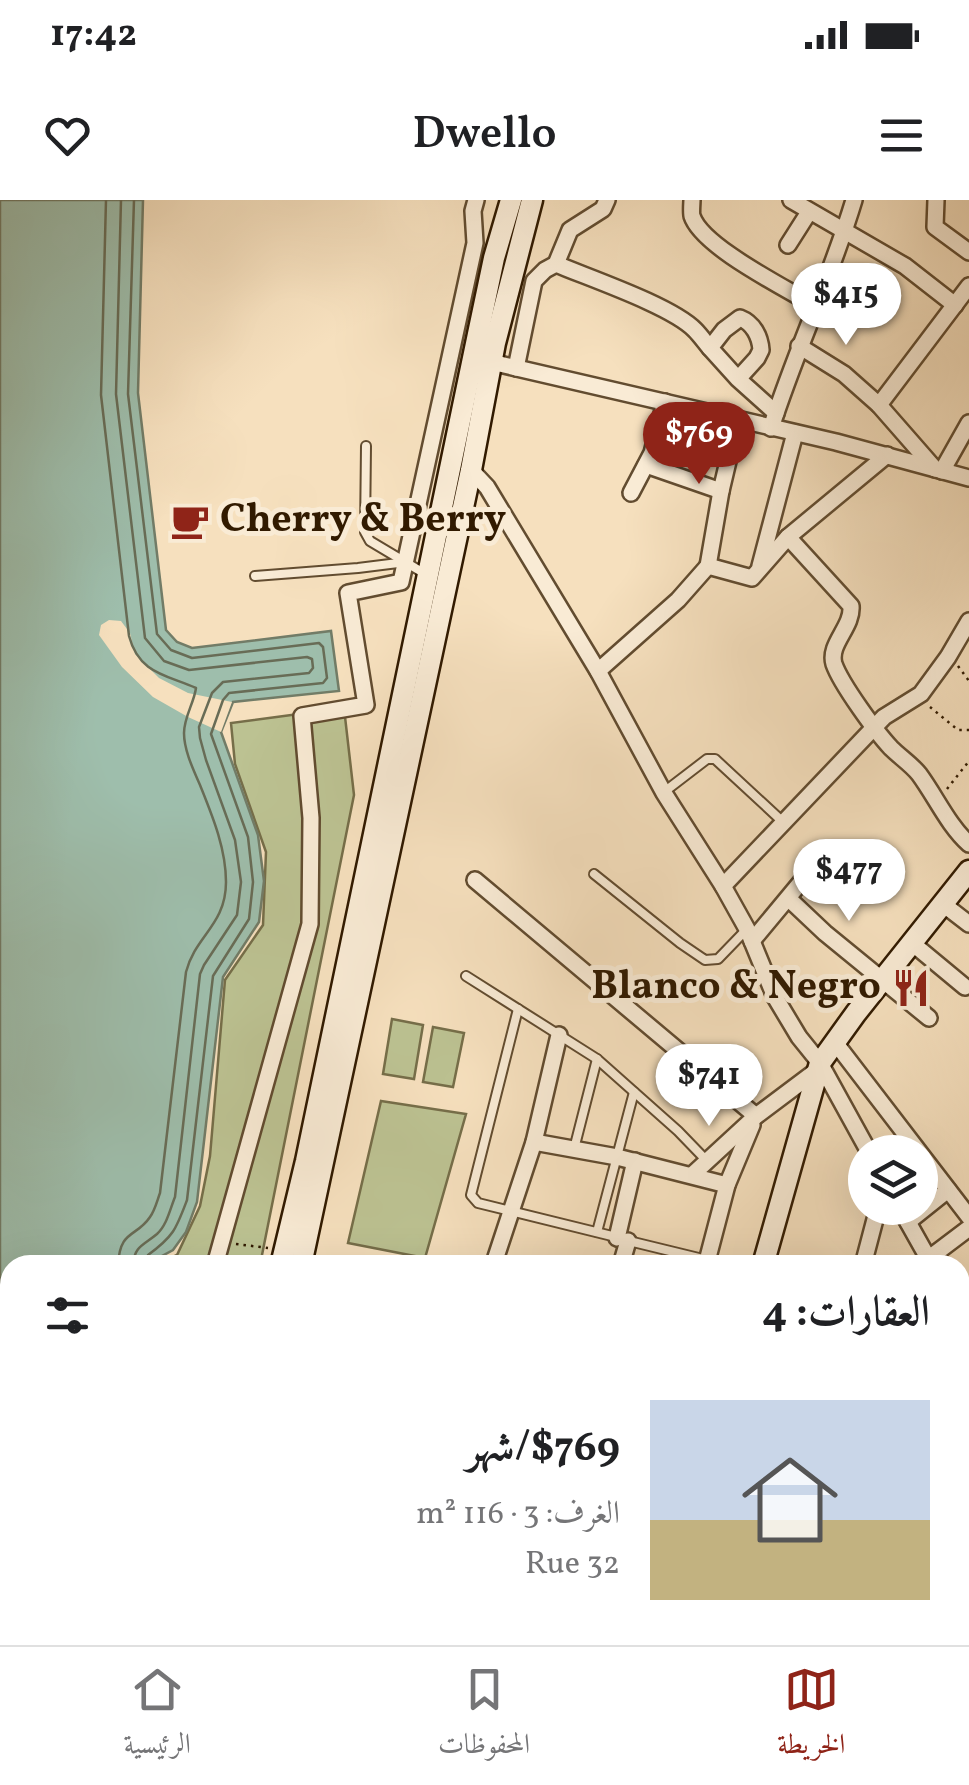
<!DOCTYPE html>
<html lang="ar">
<meta charset="utf-8">
<style>
:root{--surface:#fff;--page:#f6f6f6;--text:#202124;--muted:#757577;--line:#e0e0e0;--accent:#8f2418}
body{margin:0;font-family:Vollkorn,Amiri,serif;background:var(--page);color:var(--text);direction:rtl;height:100vh;display:flex;flex-direction:column;font-size:38px;white-space:nowrap}
*{box-sizing:border-box;margin:0}
p{font-size:32px;color:var(--muted)}
.icon{flex:none;width:55px;height:55px;fill:none;stroke:currentColor;stroke-width:2;stroke-linecap:round;stroke-linejoin:round}
.map{position:relative;flex:1;overflow:hidden;direction:ltr}
.panel{position:absolute;left:0px;top:1055px;width:970px;height:390px;display:flex;flex-direction:column;background:var(--surface);border-radius:30px 30px 0 0;box-shadow:0 10px 40px #0002;direction:rtl}
.panel>*{flex:none}
.controls{position:absolute;left:848px;top:935px;display:grid;gap:20px}
.controls a{display:grid;place-items:center;width:90px;height:90px;border-radius:50%;background:var(--surface);box-shadow:0 10px 40px #0002;font-size:50px}
.price{position:absolute;translate:-50% -85px;padding:0 22px;border-radius:35px;background:#fff;color:#222;font-size:32px;line-height:65px;filter:drop-shadow(0 2px 5px #0008)}
.price::after{content:'';position:absolute;left:50%;top:60px;width:30px;height:22px;margin-left:-15px;background:inherit;clip-path:polygon(0 0,100% 0,50% 100%)}
.price.current{background:var(--accent);color:#fff}
ul{padding:0;list-style:none}
li{display:flex;align-items:center;gap:30px;height:250px;padding:0 40px}
li+li{border-top:2px solid var(--line)}
li span{display:grid;place-items:center;flex:none;width:280px;height:200px;border-radius:0px;color:#555}
li>.icon{margin-inline-start:auto}
span .icon{width:120px;height:120px;fill:#fffc;stroke-width:1}
li b{font-size:42px}
h2{display:flex;justify-content:space-between;align-items:center;height:120px;padding:0 40px;font-size:42px}
.status{display:flex;justify-content:space-between;align-items:center;height:70px;padding:0 50px;background:var(--surface);direction:ltr}
.status svg{height:28px;fill:currentColor}
header{display:flex;justify-content:space-between;align-items:center;height:130px;padding:0 40px;background:var(--surface);font-size:45px;font-weight:600}
.tabs{display:flex;justify-content:space-around;align-items:center;height:140px;border-top:2px solid var(--line);background:var(--surface);font-size:28px;color:var(--muted)}
.tabs a{display:grid;justify-items:center;gap:5px}
.tabs .current{color:var(--accent)}
.map>svg:first-child{display:block}
.green{fill:#bcc292;stroke:#766e49;stroke-width:2.5}
.water{fill:#9ebeac;stroke:#727c67;stroke-width:2.5}
.pier{fill:#f6e0be}
.lines{fill:none;stroke-linecap:round;stroke-linejoin:round}
.shore{stroke:#686c56;stroke-width:2.5}
.lane-casing{stroke:#624c30;stroke-width:12}
.street-casing{stroke:#624c30;stroke-width:20}
.secondary-casing{stroke:#311a00;stroke-width:25}
.path{stroke:#311a00;stroke-width:2.5;stroke-dasharray:2.5 5;stroke-linecap:butt}
.lane{stroke:#f9ebd5;stroke-width:8}
.street{stroke:#f9ebd5;stroke-width:15}
.secondary{stroke:#f9ebd5;stroke-width:20}
.labels{text-anchor:middle;dominant-baseline:central;stroke-width:10;stroke-linejoin:round;paint-order:stroke}
.poi-label{font-size:40px;font-weight:bold;fill:#311a00;stroke:#f9ebd5;text-anchor:start}
</style>
<div class="status"><b>17:42</b><svg viewBox="0 0 49 12"><path d="M0 12V9h3v3zM5 12V6h3v6zM10 12V3h3v9zM15 12V0h3v12zM26 1h20v11H26zM47 4h2v5h-2z"/></svg></div>
<header><svg class="icon" aria-label="menu" viewBox="0 0 24 24"><path d="M4 6h16M4 12h16M4 18h16"/></svg>Dwello<svg class="icon" aria-label="heart" viewBox="0 0 24 24"><path d="M12 20l-8-8c-3-5 5-10 8-4 3-6 11-1 8 4z"/></svg></header>
<div class="map">
<svg width="969" height="1445" viewBox="0 0 969 1445">
<rect width="100%" height="100%" fill="#f6e0be"/>
<filter id="stains"><feTurbulence type="fractalNoise" baseFrequency=".002" numOctaves="4"/><feColorMatrix values="0 0 0 0 .2 0 0 0 0 .09 0 0 0 0 .02 0 0 0 .5 -.17"/></filter>
<radialGradient id="worn" r=".72"><stop offset=".6" stop-color="#630" stop-opacity="0"/><stop offset="1" stop-color="#630" stop-opacity=".3"/></radialGradient>
<g class="green">
<path d="M344,508L354,595L260,1065H156L177,1055L200,1006L210,956L225,780L263,725L266,652L235,564L231,523Z"/>
<path d="M392,819L423,825L414,879L383,874Z"/>
<path d="M433,827L464,833L453,887L423,882Z"/>
<path d="M381,901L466,914L425,1058L348,1043Z"/>
<path d="M105,1435H195L193,1445H103Z"/>
</g>
<path class="water" d="M0,0H143L138,193L166,430L177,442L192,448L331,431L339,491L233,502L221,532L258,635L264,681L259,722L223,777L197,1002L186,1032L173,1050L145,1065H10V1435H99L97,1445H0Z"/>
<path class="pier" d="M109,420L121,421L130,433L135,454L159,478L188,493L232,502L221,532L188,517L153,497L122,467L99,435L101,425Z"/>
<g class="lines">
<g class="shore">
<path d="M106,0L101,195L129,436C139,474 167,475 196,488C194,503 184,517 184,533C184,550 193,569 200,585C212,615 226,648 226,682C226,725 195,736 186,772L160,993C157,1001 155,1010 150,1017C136,1038 120,1029 118,1065"/>
<path d="M121,0L116,194L145,438L164,461L189,470L307,457L312,459L313,468L309,473L223,482L212,493L199,527L200,538L206,560L235,640L241,682L237,715L204,765L200,774L175,997C170,1009 167,1025 157,1034C144,1045 134,1046 133,1065"/>
<path d="M134,0L128,194L157,434L171,450L192,458L319,443L323,447L327,478L323,483L229,493L223,500L211,534L248,637L253,682L249,719L213,776L187,1000C176,1029 174,1036 148,1055L146,1065"/>
</g>
<g class="lane-casing">
<g id="lane">
<path d="M366,246L365,332L370,341L427,375"/>
<path d="M255,376L358,368L406,362"/>
<path d="M664,592L707,559H715L783,622"/>
<path d="M594,674L680,743L705,760L718,759L747,729"/>
<path d="M466,776L597,859L678,931L707,961"/>
<path d="M518,809L471,995L478,1003L616,1037"/>
<path d="M574,949L597,859"/>
<path d="M597,1032L634,892"/>
<path d="M629,1041L707,1060"/>
<path d="M326,1435L370,1445"/>
<path d="M513,1441L529,1445"/>
<path d="M543,1445L545,1435"/>
<path d="M572,1445L574,1435"/>
<path d="M598,1445L601,1435"/>
<path d="M628,1445L630,1435"/>
<path d="M649,1445L651,1435"/>
</g>
</g>
<g class="street-casing">
<g id="street">
<path d="M692,0C692,2 691,14 692,16C702,47 786,88 815,106"/>
<path d="M791,0L905,66L955,105"/>
<path d="M936,0L935,27L969,52"/>
<path d="M788,45L809,12"/>
<path d="M556,64C589,78 672,106 695,130C700,135 705,142 710,148"/>
<path d="M799,146L844,174L879,205L969,86"/>
<path d="M491,162L836,242L969,278"/>
<path d="M516,168L534,81L545,70L556,64L570,30L603,9L607,0"/>
<path d="M738,179L757,158L761,150C760,136 753,123 740,118L724,130L710,148L738,179L776,213"/>
<path d="M879,205L935,269"/>
<path d="M771,228C796,150 831,77 854,0"/>
<path d="M646,265L721,291"/>
<path d="M471,270L487,287L598,471L664,593L723,686L747,729L775,797L799,837L820,863L869,952"/>
<path d="M942,271L969,223"/>
<path d="M631,293L652,253L665,202"/>
<path d="M788,337L851,406C853,427 828,444 834,464C841,484 876,532 891,548C900,557 911,564 919,574C936,597 948,625 969,644"/>
<path d="M708,366L752,378L788,337L887,255"/>
<path d="M708,366L721,291L738,219"/>
<path d="M760,366L795,233"/>
<path d="M598,471L678,400L708,366"/>
<path d="M475,680L756,916"/>
<path d="M723,686L884,517L921,494L948,457L969,421"/>
<path d="M789,699L825,733L929,818"/>
<path d="M943,704L969,724"/>
<path d="M752,741L826,652"/>
<path d="M912,743L965,787"/>
<path d="M834,841L969,1017"/>
<path d="M534,942L617,957L727,985"/>
<path d="M692,975L756,916L816,871"/>
<path d="M900,1008L932,1065"/>
<path d="M908,1022L948,990"/>
<path d="M617,1038L635,961"/>
<path d="M928,1059L969,1028"/>
<path d="M215,1065L310,724L311,618L302,516L366,505L348,393L401,382L475,43L473,11L476,0"/>
<path d="M500,1065L496,1057L534,942L559,835"/>
<path d="M621,1065L628,1041"/>
<path d="M706,1065L727,985L752,925"/>
<path d="M863,1065L878,1008"/>
<path d="M960,1103L969,1097"/>
<path d="M960,1117L969,1133"/>
<path d="M960,1239L969,1242"/>
<path d="M960,1298L969,1267"/>
<path d="M170,1445L171,1435"/>
<path d="M512,1445L514,1435"/>
<path d="M922,1445L924,1435"/>
</g>
</g>
<g class="secondary-casing">
<g id="secondary">
<path d="M281,1065L306,961L478,134L494,58L511,0"/>
<path d="M301,1065L471,270L495,143L532,0"/>
<path d="M763,1065L820,863L856,813L969,671"/>
<path d="M960,1390L969,1392"/>
<path d="M216,1445L218,1435"/>
<path d="M242,1445L243,1435"/>
<path d="M839,1445L841,1435"/>
</g>
</g>
<g class="path">
<path d="M958,466L969,481"/>
<path d="M930,507L958,530H969"/>
<path d="M947,589L969,561"/>
<path d="M236,1044L268,1048"/>
<path d="M101,1445L103,1435"/>
</g>
<use href="#lane" class="lane"/>
<use href="#street" class="street"/>
<use href="#secondary" class="secondary"/>
</g>
<defs>
<g id="cafe-bare" transform="scale(3)"><path d="M-5.5-4.5H6V0H3Q3 3.5 0 3.5H-2.5Q-5.5 3.5-5.5 0ZM3-3.2v2h1.7v-2ZM-6 4.5H4V6H-6Z" fill="#8f2418" stroke="#f9ebd5" stroke-width="2.5" paint-order="stroke"/></g>
<g id="restaurant-bare" transform="scale(3)"><path d="M-5-6h1v4h1v-4h1v4h1v-4h1v5L-1.5 .5V6h-2V.5L-5-1ZM5-6V6H3V1.5H1.5Q1.5-4 5-6Z" fill="#8f2418" stroke="#f9ebd5" stroke-width="2.5" paint-order="stroke"/></g>
</defs>
<g fill-rule="evenodd">
<use href="#cafe-bare" x="190" y="321"/>
<use href="#restaurant-bare" x="911" y="788"/>
</g>
<g class="labels">
<g class="poi-label">
<text x="220" y="321">Cherry &amp; Berry</text>
<text x="881" y="788" text-anchor="end">Blanco &amp; Negro</text>
</g>
</g>
<rect width="100%" height="100%" filter="url(#stains)"/>
<rect width="100%" height="100%" fill="url(#worn)"/>
</svg>
<div class="controls">
<a><svg class="icon" aria-label="layers" viewBox="0 0 24 24"><path d="M12 4l9 5-9 5-9-5zM3 14l9 5 9-5"/></svg></a>
</div>
<b class="price" style="left:846px;top:148px">$415</b>
<b class="price current" style="left:699px;top:287px">$769</b>
<b class="price" style="left:849px;top:724px">$477</b>
<b class="price" style="left:709px;top:929px">$741</b>
<section class="panel">
<h2>العقارات: 4<svg class="icon" aria-label="filters" viewBox="0 0 24 24"><path d="M4 7h16M4 17h16"/><circle cx="9" cy="7" r="2"/><circle cx="15" cy="17" r="2"/></svg></h2>
<ul>
<li><span style="background:linear-gradient(#c9d6e8 60%,#c2b280 0)"><svg class="icon" aria-label="home" viewBox="0 0 24 24"><path d="M3 11l9-7 9 7M6 9v11h12V9"/></svg></span><div><b>$769/شهر</b><p>الغرف: 3 · 116 m²</p><p>Rue 32</p></div></li>
</ul>
</section>
</div>
<nav class="tabs">
<a class="current"><svg class="icon" aria-label="map" viewBox="0 0 24 24"><path d="M3 6l6-2 6 2 6-2v14l-6 2-6-2-6 2zM9 4v14M15 6v14"/></svg>الخريطة</a>
<a><svg class="icon" aria-label="saved" viewBox="0 0 24 24"><path d="M7 4h10v16l-5-4-5 4z"/></svg>المحفوظات</a>
<a><svg class="icon" aria-label="home" viewBox="0 0 24 24"><path d="M3 11l9-7 9 7M6 9v11h12V9"/></svg>الرئيسية</a>
</nav>
